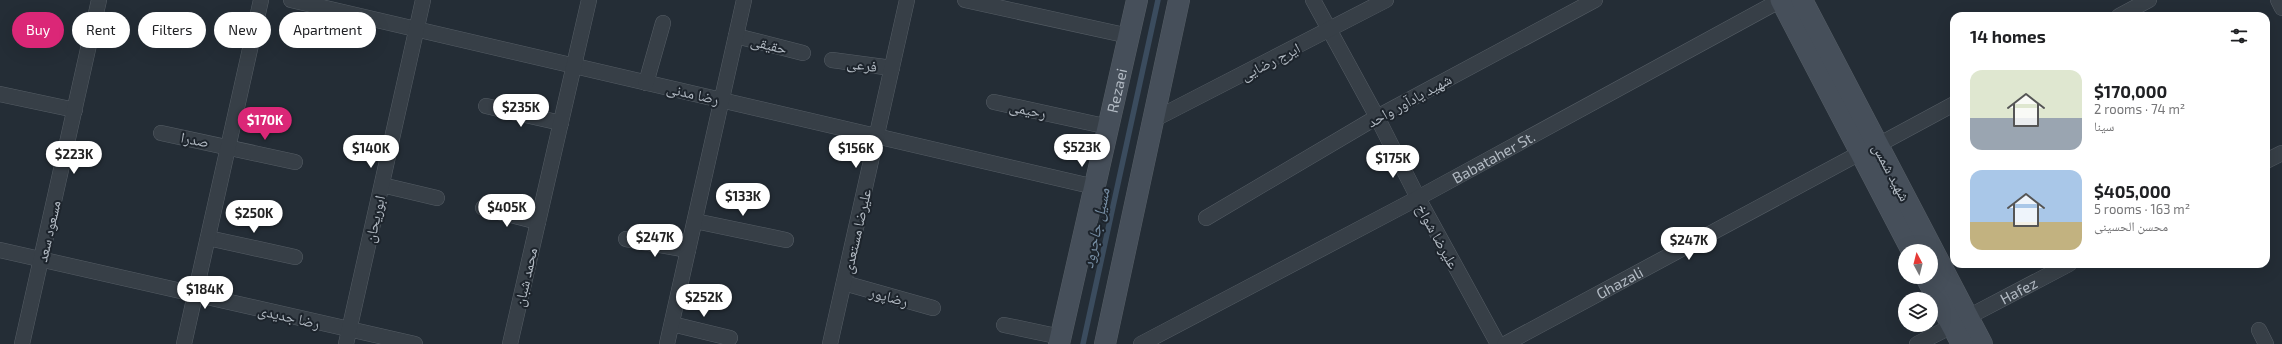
<!DOCTYPE html>
<meta charset="utf-8">
<style>
:root{--surface:#fff;--page:#f2f2f2;--text:#202124;--muted:#757577;--accent:#db2777}
body{margin:0;font-family:"Exo 2","Noto Naskh Arabic",sans-serif;background:var(--page);color:var(--text);height:100vh;display:flex;flex-direction:column;font-size:15px;white-space:nowrap}
*{box-sizing:border-box;margin:0}
p{font-size:13px;color:var(--muted)}
.icon{flex:none;width:22px;height:22px;fill:none;stroke:currentColor;stroke-width:2;stroke-linecap:round;stroke-linejoin:round}
.map{position:relative;flex:1;overflow:hidden}
.side{position:absolute;left:1950px;top:12px;width:320px;height:256px;display:flex;flex-direction:column;background:var(--surface);border-radius:12px;box-shadow:0 4px 16px #0002}
.side>*{flex:none}
.hud{position:absolute;left:12px;top:12px;width:380px;height:36px;display:flex;gap:8px}
.needle{width:26px;rotate:353deg}
.fabs{position:absolute;left:1898px;top:244px;display:grid;gap:8px}
.fabs a{display:grid;place-items:center;width:40px;height:40px;border-radius:50%;background:var(--surface);box-shadow:0 4px 16px #0002;font-size:20px}
.price{position:absolute;translate:-50% -34px;padding:0 9px;border-radius:14px;background:#fff;color:#222;font-size:13px;line-height:26px;filter:drop-shadow(0 1px 2px #0008)}
.price::after{content:'';position:absolute;left:50%;top:24px;width:12px;height:9px;margin-left:-6px;background:inherit;clip-path:polygon(0 0,100% 0,50% 100%)}
.price.selected{background:var(--accent);color:#fff}
ul{padding:0;list-style:none}
li{display:flex;align-items:center;gap:12px;height:100px;padding:0 20px}
li span{display:grid;place-items:center;flex:none;width:112px;height:80px;border-radius:12px;color:#555}
li>.icon{margin-inline-start:auto}
span .icon{width:48px;height:48px;fill:#fffc;stroke-width:1}
li b{font-size:17px}
h2{display:flex;justify-content:space-between;align-items:center;height:48px;padding:0 20px;font-size:17px}
.tag{padding:0 14px;border-radius:18px;background:var(--surface);box-shadow:0 4px 16px #0002;font-size:14px;line-height:36px}
.tag.selected{background:var(--accent);color:#fff}
.map>svg:first-child{display:block}
.lines{fill:none;stroke-linecap:round;stroke-linejoin:round}
.stream{stroke:#3b4c5e;stroke-width:5.5}
.street-casing{stroke:#555d65;stroke-width:16}
.secondary-casing{stroke:#555d65;stroke-width:22}
.street{stroke:#373f47;stroke-width:15}
.secondary{stroke:#464f5a;stroke-width:21}
.labels{text-anchor:middle;dominant-baseline:central;stroke-width:4;stroke-linejoin:round;paint-order:stroke}
.street-label{font-size:15px;fill:#b2bac3;stroke:#1d242c}
.water-label{font-size:16px;font-style:italic;fill:#768da3;stroke:#1d242c}
</style>
<div class="map">
<svg width="2282" height="344" viewBox="0 0 2282 344">
<rect width="100%" height="100%" fill="#242d36"/>
<g class="lines">
<path class="stream" d="M1083,344L1158,0"/>
<g class="street-casing">
<g id="street">
<path d="M291,0L1095,187"/>
<path d="M965,0L1129,36"/>
<path d="M1313,0L1377,117L1418,198L1498,344"/>
<path d="M2278,0L2282,8"/>
<path d="M2119,16L2149,0"/>
<path d="M736,36L803,53"/>
<path d="M832,60L892,68"/>
<path d="M646,83L663,23"/>
<path d="M0,94L75,110"/>
<path d="M994,102L1109,127"/>
<path d="M486,106L561,123"/>
<path d="M1153,120L1386,0"/>
<path d="M161,133L295,162"/>
<path d="M1878,145L1954,104"/>
<path d="M2266,161L2282,153"/>
<path d="M382,185L437,198"/>
<path d="M483,208L538,222"/>
<path d="M1206,218L1377,117L1595,0"/>
<path d="M695,221L786,240"/>
<path d="M208,238L295,257"/>
<path d="M626,239L688,250"/>
<path d="M0,250L415,344"/>
<path d="M844,283L933,308"/>
<path id="s1" d="M1968,317L2069,264"/>
<path d="M672,324L730,338"/>
<path d="M1004,325L1061,337"/>
<path d="M2259,330L2266,344"/>
<path d="M22,344L99,0"/>
<path d="M184,344L261,0"/>
<path d="M346,344L423,0"/>
<path d="M510,344L589,0"/>
<path d="M667,344L744,0"/>
<path d="M830,344L907,0"/>
<path id="s2" d="M1141,344L1418,198L1781,0"/>
<path id="s3" d="M1505,344L1860,153"/>
<path d="M1917,344L1952,326"/>
</g>
</g>
<g class="secondary-casing">
<g id="secondary">
<path d="M1781,0L1912,251"/>
<path d="M1802,0L1982,344"/>
<path d="M1926,277L1962,344"/>
<path id="s4" d="M1059,344L1137,0"/>
<path d="M1105,344L1179,0"/>
</g>
</g>
<use href="#street" class="street"/>
<use href="#secondary" class="secondary"/>
</g>
<g class="labels">
<g class="street-label">
<text transform="translate(769 44) rotate(14)">حقیقی</text>
<text transform="translate(1270 61) rotate(-27)">ایرج رضایی</text>
<text transform="translate(862 64) rotate(8)">فرعی</text>
<text stroke="none"><textPath href="#s4" startOffset="260">Rezaei</textPath></text>
<text transform="translate(693 93) rotate(13)">رضا مدنی</text>
<text transform="translate(1409 100) rotate(-29)">شهید یادآور واحد</text>
<text transform="translate(1028 109) rotate(12)">رحیمی</text>
<text transform="translate(195 139) rotate(11)">صدرا</text>
<text stroke="none"><textPath href="#s2" startOffset="399">Babataher St.</textPath></text>
<text transform="translate(1892 172) rotate(62)">شهید شمس</text>
<text transform="translate(374 219) rotate(-77)">ابوریحان</text>
<text transform="translate(48 231) rotate(-77)">مسعود سعد</text>
<text transform="translate(856 231) rotate(-77)">علیرضا مستعدی</text>
<text transform="translate(1438 236) rotate(61)">علیرضا شواخ</text>
<text transform="translate(525 277) rotate(-77)">محمد شبان</text>
<text stroke="none"><textPath href="#s3" startOffset="130">Ghazali</textPath></text>
<text stroke="none"><textPath href="#s1" startOffset="57">Hafez</textPath></text>
<text transform="translate(889 296) rotate(15)">رضاپور</text>
<text transform="translate(289 316) rotate(13)">رضا جدیدی</text>
</g>
<g class="water-label">
<text transform="translate(1095 228) rotate(-78)">مسیل جاجرود</text>
</g>
</g>
</svg>
<div class="fabs">
<a><svg class="needle" viewBox="-14 -14 28 28"><path d="M0-13l5 13h-10z" fill="#e53935"/><path d="M0 13l5-13h-10z" fill="#757577"/></svg></a>
<a><svg class="icon" aria-label="layers" viewBox="0 0 24 24"><path d="M12 4l9 5-9 5-9-5zM3 14l9 5 9-5"/></svg></a>
</div>
<b class="price" style="left:521px;top:128px">$235K</b>
<b class="price selected" style="left:265px;top:141px">$170K</b>
<b class="price" style="left:1082px;top:168px">$523K</b>
<b class="price" style="left:371px;top:169px">$140K</b>
<b class="price" style="left:856px;top:169px">$156K</b>
<b class="price" style="left:74px;top:175px">$223K</b>
<b class="price" style="left:1393px;top:179px">$175K</b>
<b class="price" style="left:743px;top:217px">$133K</b>
<b class="price" style="left:507px;top:228px">$405K</b>
<b class="price" style="left:254px;top:234px">$250K</b>
<b class="price" style="left:655px;top:258px">$247K</b>
<b class="price" style="left:1689px;top:261px">$247K</b>
<b class="price" style="left:205px;top:310px">$184K</b>
<b class="price" style="left:704px;top:318px">$252K</b>
<div class="hud">
<a class="tag selected">Buy</a>
<a class="tag">Rent</a>
<a class="tag">Filters</a>
<a class="tag">New</a>
<a class="tag">Apartment</a>
</div>
<section class="side">
<h2>14 homes<svg class="icon" aria-label="filters" viewBox="0 0 24 24"><path d="M4 7h16M4 17h16"/><circle cx="9" cy="7" r="2"/><circle cx="15" cy="17" r="2"/></svg></h2>
<ul>
<li><span style="background:linear-gradient(#dfe7d0 60%,#9aa5b1 0)"><svg class="icon" aria-label="home" viewBox="0 0 24 24"><path d="M3 11l9-7 9 7M6 9v11h12V9"/></svg></span><div><b>$170,000</b><p>2 rooms · 74 m²</p><p>سینا</p></div></li>
<li><span style="background:linear-gradient(#a9c7e8 65%,#c2b280 0)"><svg class="icon" aria-label="home" viewBox="0 0 24 24"><path d="M3 11l9-7 9 7M6 9v11h12V9"/></svg></span><div><b>$405,000</b><p>5 rooms · 163 m²</p><p>محسن الحسینی</p></div></li>
</ul>
</section>
</div>
